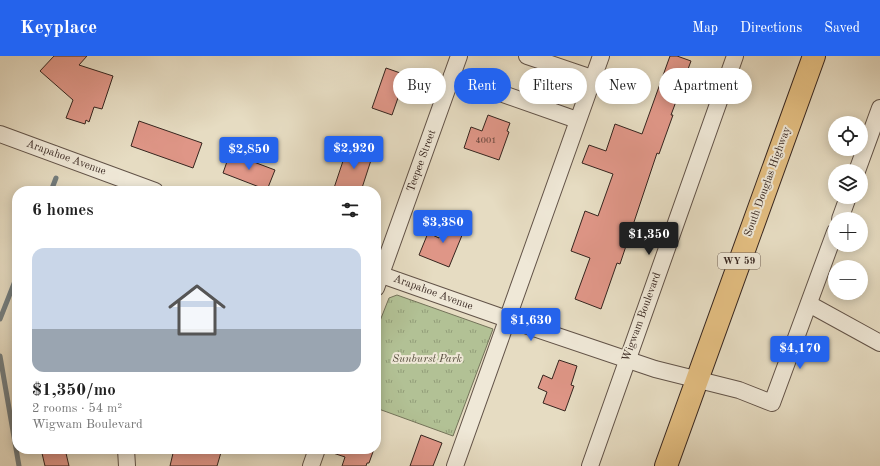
<!DOCTYPE html>
<meta charset="utf-8">
<style>
:root{--surface:#fff;--page:#f2f2f2;--text:#222;--muted:#767676;--line:#e0e0e0;--accent:#2563eb}
body{margin:0;font-family:"Old Standard TT",serif;background:var(--page);color:var(--text);height:100vh;display:flex;flex-direction:column;font-size:15px;white-space:nowrap}
*{box-sizing:border-box;margin:0}
p{font-size:13px;color:var(--muted)}
.icon{flex:none;width:22px;height:22px;fill:none;stroke:currentColor;stroke-width:2;stroke-linecap:round;stroke-linejoin:round}
.map{position:relative;flex:1;overflow:hidden}
.panel{position:absolute;left:12px;top:130px;width:369px;height:268px;display:flex;flex-direction:column;background:var(--surface);border-radius:16px;box-shadow:0 2px 10px #0003}
.panel>*{flex:none}
.hud{position:absolute;left:393px;top:12px;width:380px;height:36px;display:flex;gap:8px}
.tools{position:absolute;left:828px;top:60px;display:grid;gap:8px}
.tools a{display:grid;place-items:center;width:40px;height:40px;border-radius:50%;background:var(--surface);box-shadow:0 2px 10px #0003;font-size:20px}
.price{position:absolute;translate:-50% -34px;padding:0 9px;border-radius:4px;background:var(--accent);color:#fff;font-size:13px;line-height:26px;filter:drop-shadow(0 1px 2px #0008)}
.price::after{content:'';position:absolute;left:50%;top:24px;width:12px;height:9px;margin-left:-6px;background:inherit;clip-path:polygon(0 0,100% 0,50% 100%)}
.price.active{background:#222;color:#fff}
ul{padding:0;list-style:none}
li{display:grid;align-content:center;gap:8px;height:212px;padding:0 20px}
li+li{border-top:1px solid var(--line)}
li span{display:grid;place-items:center;height:124px;border-radius:12px;color:#555}
li>.icon{margin-inline-start:auto}
span .icon{width:72px;height:72px;fill:#fffc;stroke-width:1}
li b{font-size:17px}
h2{display:flex;justify-content:space-between;align-items:center;height:48px;padding:0 20px;font-size:17px}
.chip{padding:0 14px;border-radius:18px;background:var(--surface);box-shadow:0 2px 10px #0003;font-size:14px;line-height:36px}
.chip.active{background:var(--accent);color:#fff}
header{display:flex;align-items:center;gap:24px;box-sizing:border-box;height:56px;padding:0 20px;background:var(--accent);color:#fff}
header strong{font-size:19px}
nav{display:flex;gap:22px;margin-inline-start:auto;font-size:14px}
.map>svg:first-child{display:block}
.park{fill:url(#park-tufts);stroke:#74735a}
.lines{fill:none;stroke-linecap:round;stroke-linejoin:round}
.stream{stroke:#737d7e;stroke-width:5}
.building{fill:#df9687;stroke:#36251f}
.minor-casing{stroke:#625348;stroke-width:18}
.highway-casing{stroke:#36251f;stroke-width:24}
.minor{stroke:#efe8d7;stroke-width:16}
.highway{stroke:#e3be81;stroke-width:22}
.labels{text-anchor:middle;dominant-baseline:central;stroke-width:4;stroke-linejoin:round;paint-order:stroke}
.number-label{font-size:9px;fill:#604139}
.shield{fill:#efe8d7;stroke:#6e6056;stroke-width:1}
.shield-label{font-size:10px;font-weight:bold;fill:#36251f}
.street-label{font-size:11px;fill:#36251f;stroke:#efe8d7}
.park-label{font-size:11px;font-style:italic;fill:#554c3c;stroke:#efe8d7}
</style>
<header>
<strong>Keyplace</strong>
<nav><a>Map</a><a>Directions</a><a>Saved</a></nav>
</header>
<div class="map">
<svg width="880" height="410" viewBox="0 0 880 410">
<defs>
<pattern id="park-tufts" width="24" height="20" patternUnits="userSpaceOnUse"><rect width="24" height="20" fill="#b2c195"/><path d="M3 7l-1-3M5 7V3M7 7l1-3M15 17l-1-3M17 17v-4M19 17l1-3" fill="none" stroke="#929d79"/></pattern>
</defs>
<rect width="100%" height="100%" fill="#e6dcc2"/>
<filter id="stains"><feTurbulence type="fractalNoise" baseFrequency=".005" numOctaves="4"/><feColorMatrix values="0 0 0 0 .2 0 0 0 0 .09 0 0 0 0 .02 0 0 0 .5 -.17"/></filter>
<radialGradient id="worn" r=".72"><stop offset=".6" stop-color="#630" stop-opacity="0"/><stop offset="1" stop-color="#630" stop-opacity=".3"/></radialGradient>
<path class="park" d="M397,239L493,273L453,380L376,352V275L389,242Z"/>
<g class="lines">
<g class="stream">
<path d="M51,135L56,122"/>
<path d="M0,263L17,220"/>
<path d="M0,300L19,410"/>
</g>
</g>
<g class="building">
<path d="M54,0H87L79,9L113,20L102,53L94,51L89,66L86,64L85,68L66,62L73,44L40,15Z"/>
<path d="M670,0H677L691,5L671,59H673L659,98L657,97L620,208L617,207L601,253L575,243L590,202L571,195L585,155L598,160L613,118L582,107L589,89L606,95L615,68L642,78Z"/>
<path d="M386,12L406,19L392,59L372,52Z"/>
<path d="M488,59L510,67L507,75L509,76L499,104L464,92L471,71L482,75Z"/>
<path d="M139,65L202,87L193,112L131,90Z"/>
<path d="M355,88L374,95L361,135H333L347,93L352,95Z"/>
<path d="M230,97L275,114L267,134L223,117Z"/>
<path d="M446,164L465,172L449,211L419,199L428,177L439,182Z"/>
<path d="M559,304L577,310L571,329L574,330L565,355L543,347L547,336L538,332L543,319L552,323Z"/>
<path d="M421,379L442,387L433,410H410Z"/>
<path d="M41,393H65L69,410H45Z"/>
<path d="M174,393H222L217,410H170Z"/>
<path d="M333,393H374L369,407H367L366,410H342L345,401L333,397Z"/>
</g>
<g class="lines">
<g class="minor-casing">
<g id="minor">
<path d="M527,0L592,22"/>
<path d="M452,20L577,64"/>
<path d="M0,78L155,135"/>
<path d="M857,115L880,52"/>
<path d="M840,163L848,141"/>
<path d="M376,217L507,263L655,313L739,334L772,347L835,176"/>
<path d="M376,232L459,0"/>
<path d="M809,248L880,287"/>
<path d="M126,393L127,410"/>
<path d="M311,410L317,393"/>
<path d="M455,410L601,0"/>
<path d="M590,410L735,0"/>
</g>
</g>
<g class="highway-casing">
<path id="highway" d="M666,410L814,0"/>
</g>
<use href="#minor" class="minor"/>
<use href="#highway" class="highway"/>
</g>
<g class="labels">
<g class="number-label">
<text x="486" y="84">4001</text>
</g>
<rect class="shield" x="718" y="197" width="42" height="16" rx="3"/>
<g class="shield-label">
<text x="739" y="205">WY 59</text>
</g>
<g class="street-label">
<text transform="translate(66 102) rotate(20)">Arapahoe Avenue</text>
<text transform="translate(422 105) rotate(-70)">Teepee Street</text>
<text transform="translate(768 126) rotate(-70)">South Douglas Highway</text>
<text transform="translate(433 237) rotate(20)">Arapahoe Avenue</text>
<text transform="translate(642 261) rotate(-70)">Wigwam Boulevard</text>
</g>
<g class="park-label">
<text x="427" y="303">Sunburst Park</text>
</g>
</g>
<rect width="100%" height="100%" filter="url(#stains)"/>
<rect width="100%" height="100%" fill="url(#worn)"/>
</svg>
<div class="tools">
<a><svg class="icon" aria-label="locate" viewBox="0 0 24 24"><circle cx="12" cy="12" r="6"/><path d="M12 2v4M12 18v4M2 12h4M18 12h4"/></svg></a>
<a><svg class="icon" aria-label="layers" viewBox="0 0 24 24"><path d="M12 4l9 5-9 5-9-5zM3 14l9 5 9-5"/></svg></a>
<a>+</a>
<a>−</a>
</div>
<b class="price" style="left:354px;top:114px">$2,920</b>
<b class="price" style="left:249px;top:115px">$2,850</b>
<b class="price" style="left:443px;top:188px">$3,380</b>
<b class="price active" style="left:649px;top:200px">$1,350</b>
<b class="price" style="left:531px;top:286px">$1,630</b>
<b class="price" style="left:800px;top:314px">$4,170</b>
<div class="hud">
<a class="chip">Buy</a>
<a class="chip active">Rent</a>
<a class="chip">Filters</a>
<a class="chip">New</a>
<a class="chip">Apartment</a>
</div>
<section class="panel">
<h2>6 homes<svg class="icon" aria-label="filters" viewBox="0 0 24 24"><path d="M4 7h16M4 17h16"/><circle cx="9" cy="7" r="2"/><circle cx="15" cy="17" r="2"/></svg></h2>
<ul>
<li><span style="background:linear-gradient(#c9d6e8 65%,#9aa5b1 0)"><svg class="icon" aria-label="home" viewBox="0 0 24 24"><path d="M3 11l9-7 9 7M6 9v11h12V9"/></svg></span><div><b>$1,350/mo</b><p>2 rooms · 54 m²</p><p>Wigwam Boulevard</p></div></li>
</ul>
</section>
</div>
